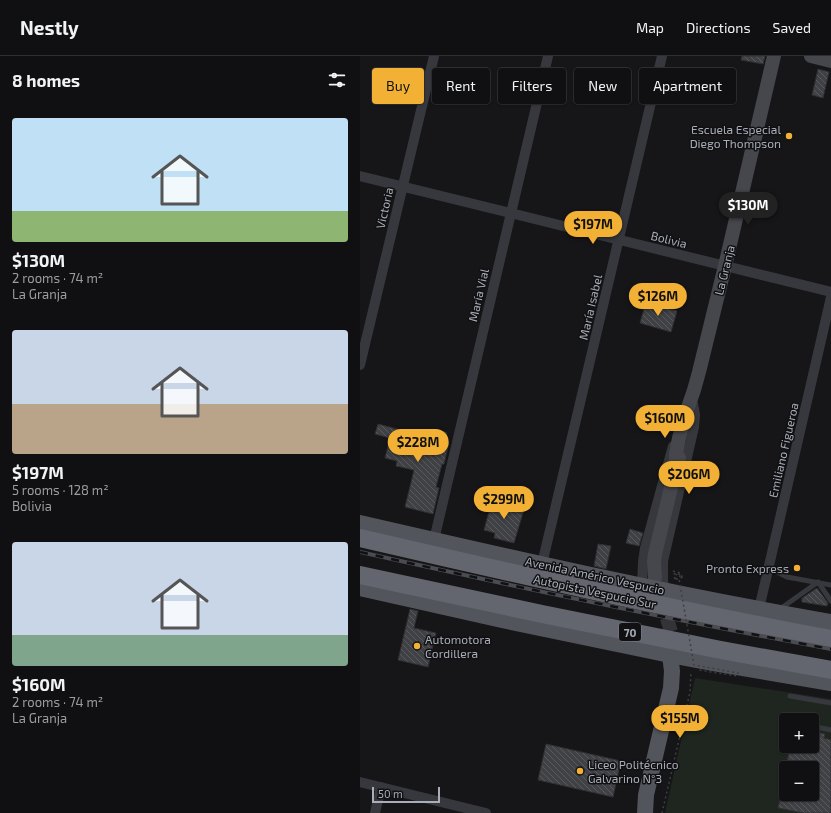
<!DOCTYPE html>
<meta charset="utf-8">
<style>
:root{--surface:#101012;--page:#19191b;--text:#f1f3f6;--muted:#9c9d9f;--line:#303032;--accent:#f2b134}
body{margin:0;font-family:"Exo 2",sans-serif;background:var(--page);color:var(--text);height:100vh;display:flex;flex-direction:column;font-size:15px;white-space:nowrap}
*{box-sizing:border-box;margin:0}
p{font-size:13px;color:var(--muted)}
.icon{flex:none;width:22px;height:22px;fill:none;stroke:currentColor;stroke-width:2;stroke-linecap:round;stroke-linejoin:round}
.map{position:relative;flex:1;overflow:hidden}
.details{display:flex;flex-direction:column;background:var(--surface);width:360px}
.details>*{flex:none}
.top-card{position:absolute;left:12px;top:12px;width:380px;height:36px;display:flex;gap:8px}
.buttons{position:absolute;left:419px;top:657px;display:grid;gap:8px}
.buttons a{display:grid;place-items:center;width:40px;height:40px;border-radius:4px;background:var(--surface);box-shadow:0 1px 3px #0004,0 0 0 1px var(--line);font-size:20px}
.scale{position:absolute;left:12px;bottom:10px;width:68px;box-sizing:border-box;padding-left:4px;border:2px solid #a8adb8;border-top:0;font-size:11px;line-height:14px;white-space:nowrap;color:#a8adb8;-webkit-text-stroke:3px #111113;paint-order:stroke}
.price{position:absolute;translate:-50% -34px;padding:0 9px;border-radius:14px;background:var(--accent);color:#111;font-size:13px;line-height:26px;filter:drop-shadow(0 1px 2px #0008)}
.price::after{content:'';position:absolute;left:50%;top:24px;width:12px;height:9px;margin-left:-6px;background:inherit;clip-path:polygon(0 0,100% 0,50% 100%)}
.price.selected{background:#222;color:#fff}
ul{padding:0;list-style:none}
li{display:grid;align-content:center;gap:8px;height:212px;padding:0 12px}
li span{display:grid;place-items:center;height:124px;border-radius:4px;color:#555}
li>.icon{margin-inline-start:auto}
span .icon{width:72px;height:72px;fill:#fffc;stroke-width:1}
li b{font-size:17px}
h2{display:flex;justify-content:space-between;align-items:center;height:48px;padding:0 12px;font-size:17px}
.pill{padding:0 14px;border-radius:4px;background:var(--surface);box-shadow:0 1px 3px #0004,0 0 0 1px var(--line);font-size:14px;line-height:36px}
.pill.selected{background:var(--accent);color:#111}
header{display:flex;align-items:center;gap:24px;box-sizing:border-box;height:56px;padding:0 20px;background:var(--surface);border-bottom:1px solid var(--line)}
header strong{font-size:19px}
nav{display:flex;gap:22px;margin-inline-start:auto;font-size:14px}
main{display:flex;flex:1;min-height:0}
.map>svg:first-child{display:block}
.grass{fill:#1e261f;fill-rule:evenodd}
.building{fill:url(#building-back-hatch);stroke:#303034}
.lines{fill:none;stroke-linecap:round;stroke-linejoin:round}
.secondary-tunnel{stroke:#333438;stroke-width:14;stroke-dasharray:14 7;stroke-linecap:butt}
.path{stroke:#3d3f44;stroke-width:1.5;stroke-dasharray:2 3;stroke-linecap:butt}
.lane{stroke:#37383d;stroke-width:5}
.street{stroke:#37383d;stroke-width:10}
.secondary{stroke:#45474d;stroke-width:14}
.primary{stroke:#53555c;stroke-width:16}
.highway{stroke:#63666e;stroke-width:18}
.rail-casing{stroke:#4a4c52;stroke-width:4}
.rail{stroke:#111113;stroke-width:2.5;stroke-dasharray:8;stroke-linecap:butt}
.path-bridge{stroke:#3d3f44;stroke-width:1.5;stroke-dasharray:2 3;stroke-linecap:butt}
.poi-dot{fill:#f2b134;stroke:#111113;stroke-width:1.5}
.labels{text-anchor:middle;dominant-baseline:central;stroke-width:3;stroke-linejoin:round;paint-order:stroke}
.shield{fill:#111113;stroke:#7b7e86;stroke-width:1}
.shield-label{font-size:11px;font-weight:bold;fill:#a8adb8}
.poi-label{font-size:12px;fill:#a8adb8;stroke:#111113;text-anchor:end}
.street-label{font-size:12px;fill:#a8adb8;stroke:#111113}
</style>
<header>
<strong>Nestly</strong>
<nav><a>Map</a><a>Directions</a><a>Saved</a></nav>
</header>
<main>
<section class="details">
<h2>8 homes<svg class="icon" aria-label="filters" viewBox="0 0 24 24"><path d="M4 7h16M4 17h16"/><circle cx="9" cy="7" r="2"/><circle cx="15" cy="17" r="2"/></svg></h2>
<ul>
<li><span style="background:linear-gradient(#bfe0f5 75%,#8fb573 0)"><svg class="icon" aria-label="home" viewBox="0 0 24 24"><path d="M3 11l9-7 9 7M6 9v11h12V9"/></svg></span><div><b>$130M</b><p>2 rooms · 74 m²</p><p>La Granja</p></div></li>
<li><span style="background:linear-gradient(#c9d6e8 60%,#b9a48a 0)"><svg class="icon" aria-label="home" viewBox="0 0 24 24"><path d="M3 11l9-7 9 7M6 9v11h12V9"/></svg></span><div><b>$197M</b><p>5 rooms · 128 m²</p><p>Bolivia</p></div></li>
<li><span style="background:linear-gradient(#c9d6e8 75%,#7fa58c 0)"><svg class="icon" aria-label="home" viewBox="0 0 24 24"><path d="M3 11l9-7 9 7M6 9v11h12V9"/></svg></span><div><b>$160M</b><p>2 rooms · 74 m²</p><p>La Granja</p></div></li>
</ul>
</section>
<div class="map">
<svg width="471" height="757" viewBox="0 0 471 757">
<defs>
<pattern id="building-back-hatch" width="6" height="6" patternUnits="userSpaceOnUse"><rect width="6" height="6" fill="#404145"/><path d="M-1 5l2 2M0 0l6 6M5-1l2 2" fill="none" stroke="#595a5e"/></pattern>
</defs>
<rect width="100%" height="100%" fill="#161618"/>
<path class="grass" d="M335,622L471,643V757H305ZM426,664H452V690H426ZM426,712H452V738H426Z"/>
<g class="building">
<path d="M382,0H405L403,8L381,4Z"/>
<path d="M458,13L469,16L463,42L452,39Z"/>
<path d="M286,246L317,255L311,276L280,267Z"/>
<path d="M18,368L74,383L77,374L87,377L84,386L89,387L84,408H82L76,431L79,432L73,458L45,451L54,414L36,410L37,405L25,402L30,382L15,378Z"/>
<path d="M133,441L165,450L154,487L134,482L135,477L124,474Z"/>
<path d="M270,473L283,477L279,490L266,487Z"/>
<path d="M238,488L251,490L246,513L234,510Z"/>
<path d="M457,532L468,547L467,550L442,546V542Z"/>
<path d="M50,553L58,555L54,572L76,577L68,611L38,604Z"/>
<path d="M452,675L465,678L464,682L471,684V757H444L418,752L421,738H452V712H426L430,690H452Z"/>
<path d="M186,688L261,705L253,741L178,724Z"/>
</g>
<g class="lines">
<path class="secondary-tunnel" d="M301,542L316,593"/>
<g class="path">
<path d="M313,515C317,516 321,516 322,521L320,524"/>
<path d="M316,523H320L322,521L321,519L317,517L314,518V521L316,524"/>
<path d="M302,757L330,636L331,616"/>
</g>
<g class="lane">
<path d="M409,512L427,521L471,529"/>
<path d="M420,553L458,526L471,545"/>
<path d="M430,640L471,647"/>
<path d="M457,671L471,674"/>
</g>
<g class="street">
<path d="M0,120L471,236"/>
<path d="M0,309L74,0"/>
<path d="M74,484L188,0"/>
<path d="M182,508L302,0"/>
<path d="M282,530L283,506L285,492L313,390"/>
<path d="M305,534L303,525V505L334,371L335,359L333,348"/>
<path d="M399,553L471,241"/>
<path d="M0,726L126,757"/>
<path d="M15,757L21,731"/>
</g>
<g class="secondary">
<path d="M451,0L471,5"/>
<path d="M316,411V398L319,382L325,360L334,334L339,316L365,210L414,0"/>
<path d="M295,522L294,505L295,498L316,411L319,402"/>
</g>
<g class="primary">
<path d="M0,467C156,503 313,539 471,566"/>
<path d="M0,532L142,564L310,599L352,607L471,627"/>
<path d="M285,757L286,739L311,632L312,615L310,599"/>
</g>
<g class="highway">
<path d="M0,482C156,518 313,554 471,583"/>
<path d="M0,519L182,558L361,594L471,614"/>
</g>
<g class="rail-casing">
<path id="rail" d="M0,496C156,531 313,564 471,593"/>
</g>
<use href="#rail" class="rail"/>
<path class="path-bridge" d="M316,523L315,522V519L319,518L320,521L319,523L334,609L378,617L377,620L339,614"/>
</g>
<g class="poi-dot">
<circle cx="429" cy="80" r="4"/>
<circle cx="437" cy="512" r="4"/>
<circle cx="57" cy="590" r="4"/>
<circle cx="220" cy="715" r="4"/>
</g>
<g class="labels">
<rect class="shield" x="259" y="567" width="22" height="18" rx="3"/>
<g class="shield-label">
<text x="270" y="576">70</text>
</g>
<g class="poi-label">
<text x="421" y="73">Escuela Especial<tspan x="421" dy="14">Diego Thompson</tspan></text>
<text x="429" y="512">Pronto Express</text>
<text x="65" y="583" text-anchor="start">Automotora<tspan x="65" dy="14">Cordillera</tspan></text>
<text x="228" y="708" text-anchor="start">Liceo Politécnico<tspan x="228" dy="14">Galvarino N°3</tspan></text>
</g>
<g class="street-label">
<text transform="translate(24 152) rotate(-77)">Victoria</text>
<text transform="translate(309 183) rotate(14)">Bolivia</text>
<text transform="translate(364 214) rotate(-76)">La Granja</text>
<text transform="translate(118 239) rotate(-77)">María Vial</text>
<text transform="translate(230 251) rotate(-77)">María Isabel</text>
<text transform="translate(423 394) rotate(-77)">Emiliano Figueroa</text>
<text transform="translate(235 519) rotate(12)">Avenida Américo Vespucio</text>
<text transform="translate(235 535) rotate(12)">Autopista Vespucio Sur</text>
</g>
</g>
</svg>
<div class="buttons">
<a>+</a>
<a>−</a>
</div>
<div class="scale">50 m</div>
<b class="price selected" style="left:388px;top:170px">$130M</b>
<b class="price" style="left:233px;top:189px">$197M</b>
<b class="price" style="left:298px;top:261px">$126M</b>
<b class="price" style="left:305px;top:383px">$160M</b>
<b class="price" style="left:58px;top:407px">$228M</b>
<b class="price" style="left:329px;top:439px">$206M</b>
<b class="price" style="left:144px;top:464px">$299M</b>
<b class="price" style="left:320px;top:683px">$155M</b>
<div class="top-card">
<a class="pill selected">Buy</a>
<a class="pill">Rent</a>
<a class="pill">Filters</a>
<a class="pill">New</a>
<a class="pill">Apartment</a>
</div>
</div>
</main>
